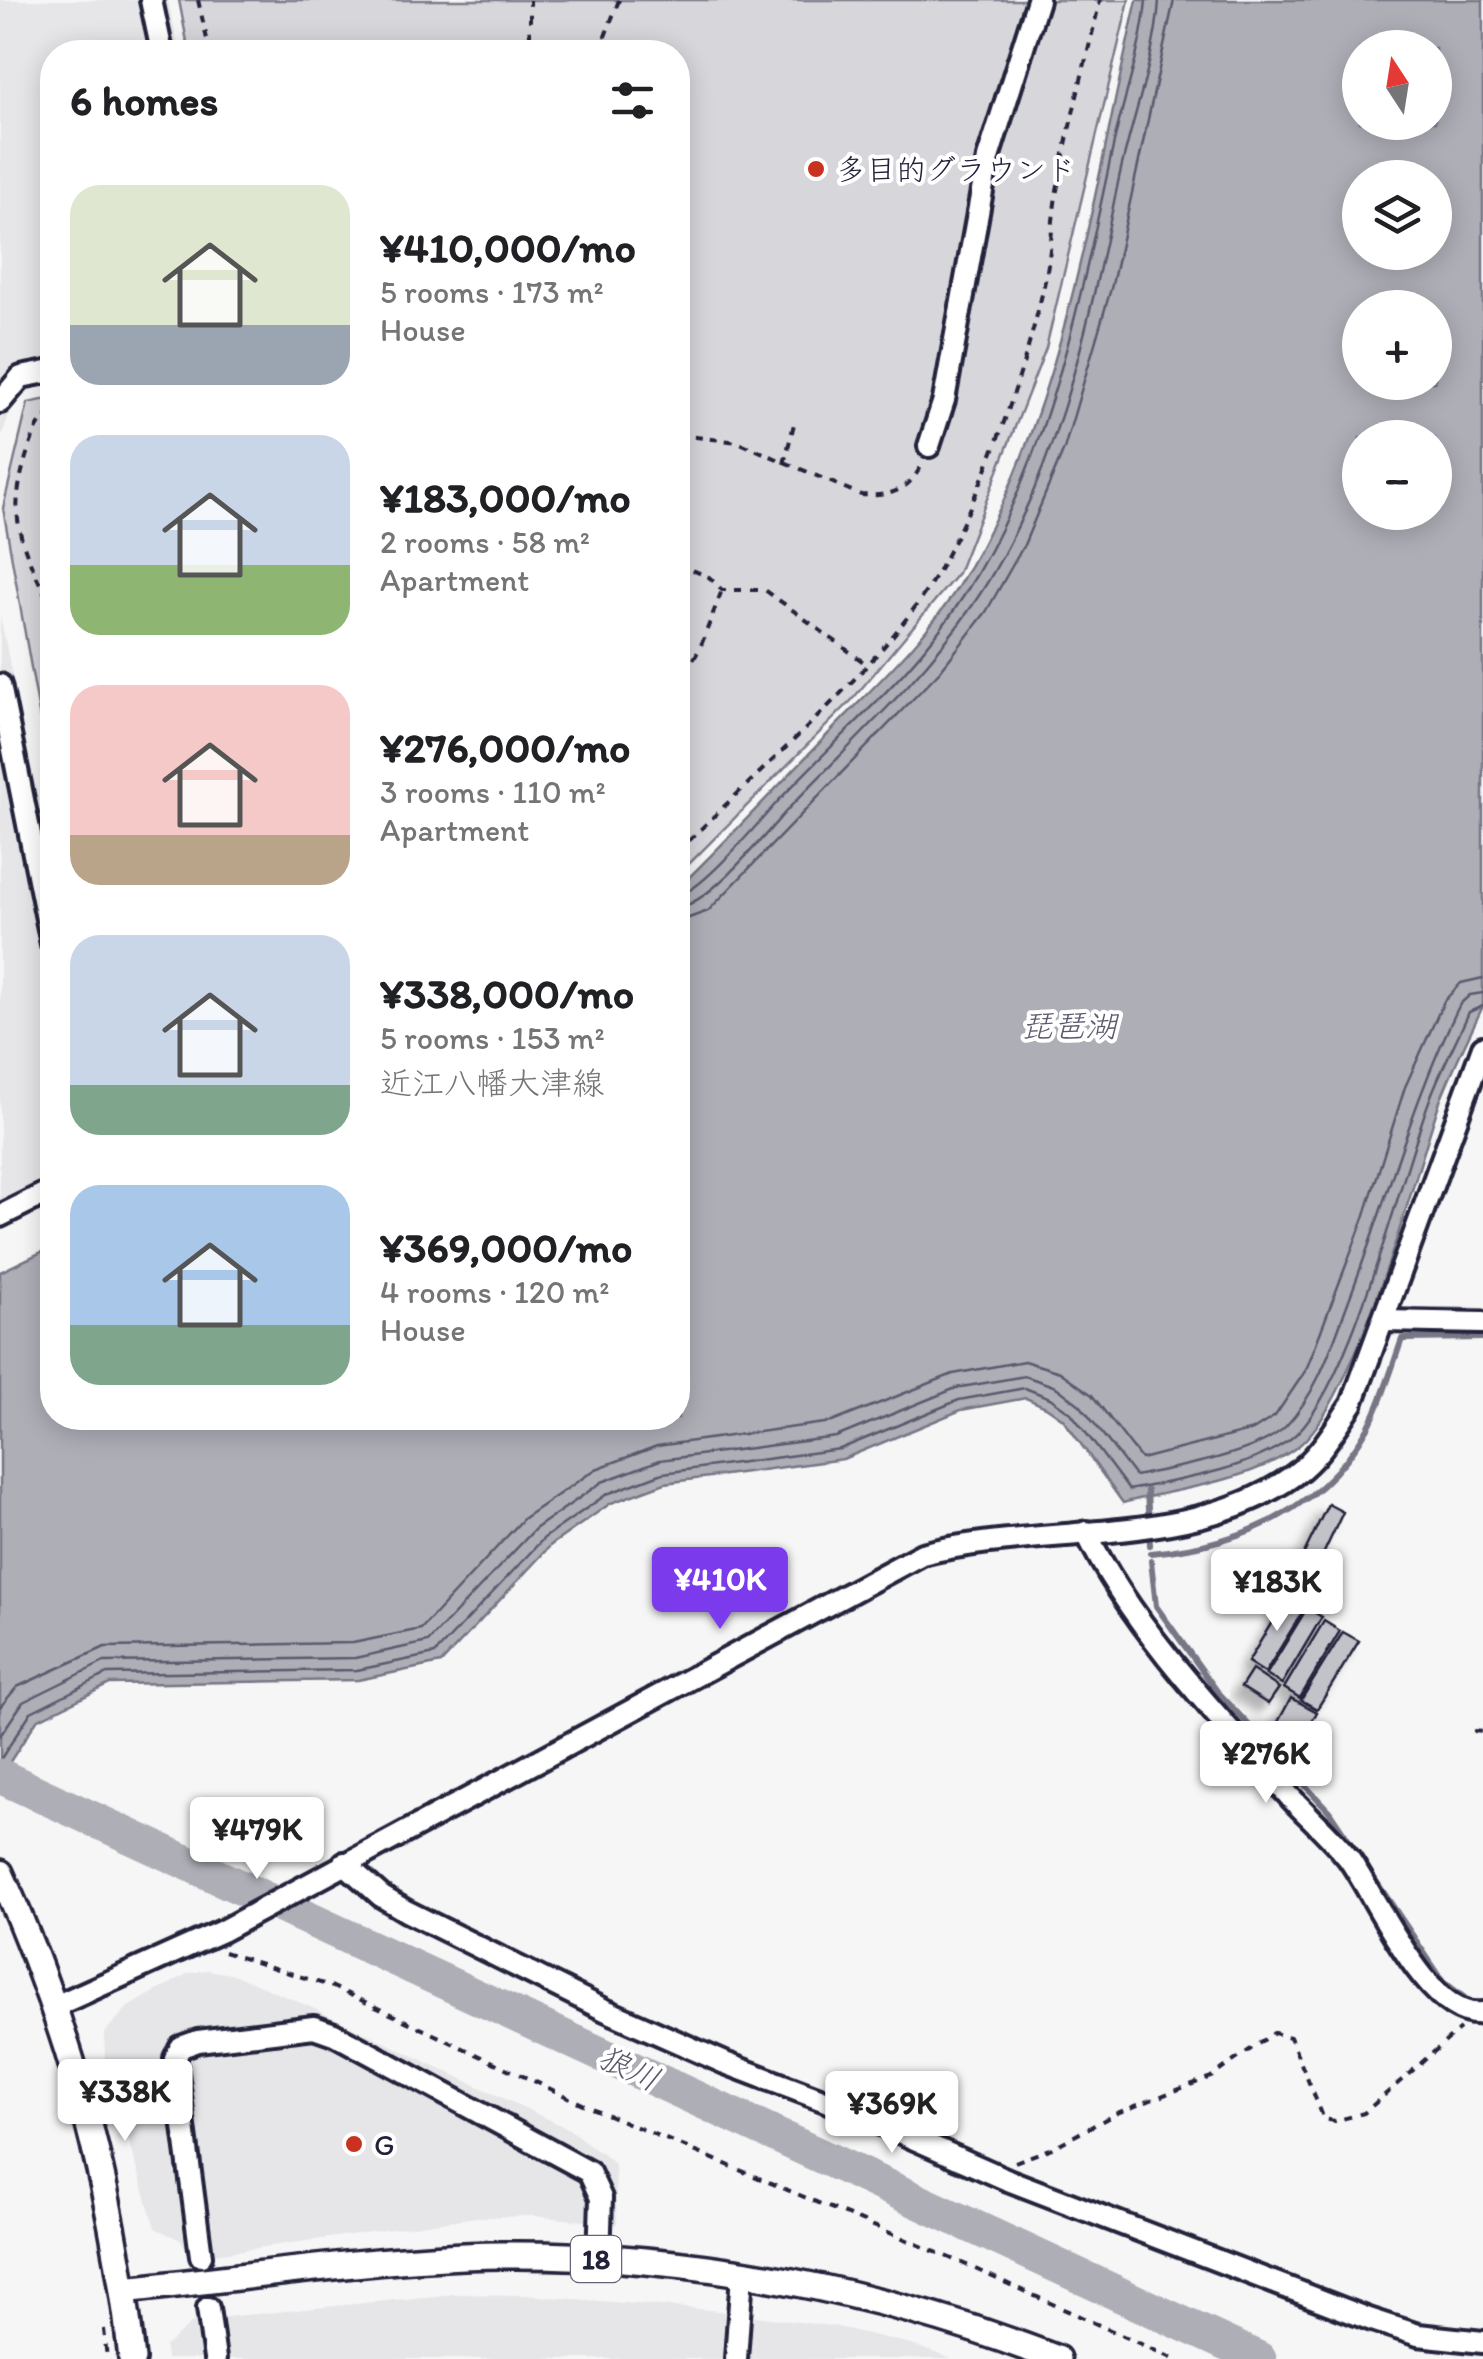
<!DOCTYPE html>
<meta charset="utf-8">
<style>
:root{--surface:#fff;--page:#f2f2f2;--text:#202124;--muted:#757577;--accent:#7c3aed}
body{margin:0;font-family:Itim,"Klee One",sans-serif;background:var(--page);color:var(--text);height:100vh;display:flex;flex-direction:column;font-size:38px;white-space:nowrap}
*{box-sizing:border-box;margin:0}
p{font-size:32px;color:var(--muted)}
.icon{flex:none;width:55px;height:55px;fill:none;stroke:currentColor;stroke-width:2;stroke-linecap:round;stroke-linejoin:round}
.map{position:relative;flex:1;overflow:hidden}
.panel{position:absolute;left:40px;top:40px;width:650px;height:1390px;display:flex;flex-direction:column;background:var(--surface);border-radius:40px;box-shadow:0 5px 25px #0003}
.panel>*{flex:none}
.needle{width:65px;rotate:348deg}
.fabs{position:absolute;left:1342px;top:30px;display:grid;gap:20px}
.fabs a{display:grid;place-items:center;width:110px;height:110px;border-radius:50%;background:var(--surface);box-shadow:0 5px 25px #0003;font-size:50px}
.price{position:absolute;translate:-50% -85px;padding:0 22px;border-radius:10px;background:#fff;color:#222;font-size:32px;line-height:65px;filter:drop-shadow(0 2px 5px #0008)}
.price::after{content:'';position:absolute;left:50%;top:60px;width:30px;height:22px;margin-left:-15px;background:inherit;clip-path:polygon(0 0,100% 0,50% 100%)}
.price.active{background:var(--accent);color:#fff}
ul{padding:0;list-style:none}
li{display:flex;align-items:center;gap:30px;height:250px;padding:0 30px}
li span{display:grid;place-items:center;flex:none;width:280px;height:200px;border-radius:30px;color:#555}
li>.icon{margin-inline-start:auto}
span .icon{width:120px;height:120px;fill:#fffc;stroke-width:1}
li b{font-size:42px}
h2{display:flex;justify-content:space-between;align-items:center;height:120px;padding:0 30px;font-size:42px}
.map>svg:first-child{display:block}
.built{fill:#e6e6e9}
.green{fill:#d7d7db;stroke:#7c7c8b;stroke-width:2.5}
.water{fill:#aeaeb7;stroke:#767685;stroke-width:2.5;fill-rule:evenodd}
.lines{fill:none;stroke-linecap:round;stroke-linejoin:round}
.shore{stroke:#5a5a6d;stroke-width:2.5}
.stream{stroke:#767685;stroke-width:6}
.river{stroke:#aeaeb7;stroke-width:35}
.building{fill:#c2c2c9;stroke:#22223b;stroke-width:2.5;filter:url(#shadow)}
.minor-casing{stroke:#22223b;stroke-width:28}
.major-casing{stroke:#22223b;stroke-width:32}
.path{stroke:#22223b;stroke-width:4;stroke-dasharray:8 8;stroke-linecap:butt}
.minor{stroke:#fff;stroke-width:20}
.major{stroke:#fff;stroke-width:25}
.poi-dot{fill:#c8321e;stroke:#fff;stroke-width:4}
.labels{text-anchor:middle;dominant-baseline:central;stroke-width:8;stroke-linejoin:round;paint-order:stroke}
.shield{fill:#fff;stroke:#646476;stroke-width:2.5}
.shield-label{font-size:28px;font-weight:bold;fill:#22223b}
.poi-label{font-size:30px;fill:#22223b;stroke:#fff;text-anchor:start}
.water-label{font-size:32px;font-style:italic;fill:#5a5a6d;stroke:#fff}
</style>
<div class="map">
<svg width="1483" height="2359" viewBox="0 0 1483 2359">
<defs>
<filter id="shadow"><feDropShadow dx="-9" dy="9" stdDeviation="5" flood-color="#0004"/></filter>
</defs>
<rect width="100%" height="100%" fill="#f6f6f7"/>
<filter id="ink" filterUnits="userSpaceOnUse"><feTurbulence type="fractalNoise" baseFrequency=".01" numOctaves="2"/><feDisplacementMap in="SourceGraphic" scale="20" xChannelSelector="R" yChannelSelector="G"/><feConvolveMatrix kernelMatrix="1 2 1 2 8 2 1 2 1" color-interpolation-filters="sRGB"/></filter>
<g filter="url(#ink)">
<g class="built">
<path d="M0,0H168L179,52H52V378L25,388L14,398L0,442Z"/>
<path d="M0,616L52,868V1197L0,1225Z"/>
<path d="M208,1970L235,1975L308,2006L569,2129L615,2164L617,2224L533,2216L477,2217L193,2257L180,2240L155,2228L105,2060L104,2033L128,2007L189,1973Z"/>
<path d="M454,2294L526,2295L710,2310L838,2327L907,2343L952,2359H166L165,2347L195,2320Z"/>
</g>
<g class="green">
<path d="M179,0H1129L1046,348L958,573L851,701L678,875V52H189Z"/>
<path d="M52,398V787L3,508L28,403Z"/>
</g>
<path class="water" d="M1137,0H1483V1006C1468,1038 1451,1071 1439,1104C1413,1180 1356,1403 1297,1447C1250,1482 1179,1488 1123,1503L1063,1419L1046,1407L1026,1398L961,1410L843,1459L665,1483L611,1503L551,1545L441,1663L358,1680L110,1684L37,1720L0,1777V1272L52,1247V1418H678V888C732,836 783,780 836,726C877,683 923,641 956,590C1065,416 1091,197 1137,0ZM1360,48H1435V122H1360ZM1360,178H1435V252H1360ZM1360,308H1435V382H1360ZM1360,438H1435V512H1360Z"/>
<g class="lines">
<g class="shore">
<path d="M678,895C702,892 762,818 781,798C842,733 915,672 963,597C1049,463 1080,300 1113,147C1123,99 1142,49 1146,0"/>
<path d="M678,907C708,906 767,832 789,808C851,743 921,680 972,606C1057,483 1089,321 1119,178C1131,122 1156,56 1159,0"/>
<path d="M678,922L708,911L940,671L986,612L1024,545L1064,449L1112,285L1174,0"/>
<path d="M0,1707L17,1687L105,1647L353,1643L421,1629L524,1518L596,1469L657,1446L832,1422L953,1374L1024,1361L1060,1372L1092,1395L1141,1459L1253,1430L1275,1416L1306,1370L1364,1218L1405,1087L1444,1001L1461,983L1483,978"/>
<path d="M0,1736L23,1702L104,1662L355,1658L428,1642L535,1529L602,1482L660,1460L836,1437L956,1388L1025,1376L1056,1387L1080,1405L1135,1476C1173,1468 1259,1454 1286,1426C1319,1391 1333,1342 1350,1297C1387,1200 1413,1098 1460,1004L1470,995L1483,993"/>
<path d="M0,1760L31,1712L107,1674L357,1670L435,1654L544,1538L607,1494L663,1473L840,1449L959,1400L1025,1388L1050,1398L1071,1413L1129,1490C1180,1480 1246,1470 1289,1440C1350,1396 1401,1172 1431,1096C1442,1067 1457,1040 1469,1012L1483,1006"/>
</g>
<g class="stream">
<path d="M1414,1310L1483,1311"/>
<path d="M1147,1491L1150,1545"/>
<path d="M1150,1553C1242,1545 1322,1510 1369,1426C1383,1399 1392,1367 1402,1339L1483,1338"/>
<path d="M1151,1561L1156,1606L1176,1634L1217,1691L1329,1811L1443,1981L1474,2005L1483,2003"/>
</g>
<path class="river" d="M0,1776L1259,2359"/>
</g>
<g class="building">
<path d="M1328,1504L1343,1512L1312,1578L1296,1570Z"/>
<path d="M1288,1595L1306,1606L1265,1673L1248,1662Z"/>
<path d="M1307,1608L1322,1617L1282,1684L1266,1675Z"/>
<path d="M1324,1621L1340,1631L1300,1698L1284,1688Z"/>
<path d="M1343,1632L1359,1641L1317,1709L1301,1700Z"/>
<path d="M1252,1670L1279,1688L1268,1704L1241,1687Z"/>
<path d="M1291,1698L1317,1712L1296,1750L1272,1733Z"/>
</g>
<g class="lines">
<g class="minor-casing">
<g id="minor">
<path d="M151,0L162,52"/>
<path d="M0,402L21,377L52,371"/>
<path d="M929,446L944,400L988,158L1038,0"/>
<path d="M0,685L52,944"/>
<path d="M0,1216L52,1190"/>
<path d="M1384,1321L1483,1323"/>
<path d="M1086,1532C1131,1626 1221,1720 1291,1798C1310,1818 1332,1837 1349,1859C1377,1898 1429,2021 1483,2013"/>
<path d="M344,1863L381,1896L406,1911L605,2010L725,2063L849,2110L1008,2180L1369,2319L1418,2335L1483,2342"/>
<path d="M53,2007L222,1931L922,1554C1040,1524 1194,1548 1294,1475C1319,1457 1335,1429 1352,1404L1483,1047"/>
<path d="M201,2256L175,2058L181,2047L198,2041L314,2027L334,2034L589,2172L601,2198L599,2259"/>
<path d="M208,2308L215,2359"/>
<path d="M736,2359L742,2274"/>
</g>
</g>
<g class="major-casing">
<g id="major">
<path d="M0,1873C71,2029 113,2190 132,2359"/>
<path d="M124,2290C249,2277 376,2257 501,2255C691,2253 881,2290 1057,2359"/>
</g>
</g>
<g class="path">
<path d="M198,0L210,52"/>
<path d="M522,52L530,35V0"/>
<path d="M599,52L619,0"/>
<path d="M52,413C37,420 34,436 28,451C5,521 22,545 52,609"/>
<path d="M678,435L738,442L861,495C890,497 909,491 922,464"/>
<path d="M784,464L795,420"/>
<path d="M678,564L709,577L722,590H765L865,663"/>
<path d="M678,687L700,648L722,590"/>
<path d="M678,852C757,770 886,666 940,568C985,486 1027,367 1046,276C1052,246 1052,215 1058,185C1069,123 1086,62 1100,0"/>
<path d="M1473,1731L1483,1732"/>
<path d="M224,1952L333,1987L589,2107L962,2263L1174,2359"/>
<path d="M1015,2162L1052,2148L1117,2113L1211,2077L1274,2033L1290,2037L1324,2119L1335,2121L1364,2113L1460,2029"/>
<path d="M104,2329L107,2359"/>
</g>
<use href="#minor" class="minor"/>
<use href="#major" class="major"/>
</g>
</g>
<g class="poi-dot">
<circle cx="816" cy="169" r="10"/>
<circle cx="354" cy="2144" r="10"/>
</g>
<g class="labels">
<rect class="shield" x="571" y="2236" width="50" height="46" rx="8"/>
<g class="shield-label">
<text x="596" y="2259">18</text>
</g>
<g class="poi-label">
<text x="836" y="169">多目的グラウンド</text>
<text x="374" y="2144">G</text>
</g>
<g class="water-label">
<text x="1069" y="1026">琵琶湖</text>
<text transform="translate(629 2068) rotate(25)">狼川</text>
</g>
</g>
</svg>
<div class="fabs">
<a><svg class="needle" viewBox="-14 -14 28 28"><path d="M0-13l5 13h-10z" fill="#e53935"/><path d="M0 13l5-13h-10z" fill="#757577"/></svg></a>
<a><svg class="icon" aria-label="layers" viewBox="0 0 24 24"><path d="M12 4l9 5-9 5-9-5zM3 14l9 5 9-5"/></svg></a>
<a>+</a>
<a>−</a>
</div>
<b class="price active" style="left:720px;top:1632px">¥410K</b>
<b class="price" style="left:1277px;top:1634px">¥183K</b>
<b class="price" style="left:1266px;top:1806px">¥276K</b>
<b class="price" style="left:257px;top:1882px">¥479K</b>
<b class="price" style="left:125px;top:2144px">¥338K</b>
<b class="price" style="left:892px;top:2156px">¥369K</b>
<section class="panel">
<h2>6 homes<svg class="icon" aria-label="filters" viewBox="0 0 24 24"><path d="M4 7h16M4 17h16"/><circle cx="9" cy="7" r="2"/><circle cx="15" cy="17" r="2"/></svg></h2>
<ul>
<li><span style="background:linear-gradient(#dfe7d0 70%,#9aa5b1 0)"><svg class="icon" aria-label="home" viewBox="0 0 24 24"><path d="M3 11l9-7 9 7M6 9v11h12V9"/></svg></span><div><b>¥410,000/mo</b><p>5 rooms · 173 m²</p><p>House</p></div></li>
<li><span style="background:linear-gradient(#c9d6e8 65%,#8fb573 0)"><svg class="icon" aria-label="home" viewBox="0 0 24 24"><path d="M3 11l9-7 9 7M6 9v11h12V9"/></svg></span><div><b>¥183,000/mo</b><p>2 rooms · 58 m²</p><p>Apartment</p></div></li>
<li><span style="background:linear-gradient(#f6c9c9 75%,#b9a48a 0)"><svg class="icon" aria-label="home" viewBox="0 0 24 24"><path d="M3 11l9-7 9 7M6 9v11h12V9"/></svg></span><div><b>¥276,000/mo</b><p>3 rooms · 110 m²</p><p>Apartment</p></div></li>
<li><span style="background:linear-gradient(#c9d6e8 75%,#7fa58c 0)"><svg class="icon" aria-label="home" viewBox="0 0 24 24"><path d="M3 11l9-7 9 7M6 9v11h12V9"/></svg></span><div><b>¥338,000/mo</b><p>5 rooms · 153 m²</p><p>近江八幡大津線</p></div></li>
<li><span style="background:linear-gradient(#a9c7e8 70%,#7fa58c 0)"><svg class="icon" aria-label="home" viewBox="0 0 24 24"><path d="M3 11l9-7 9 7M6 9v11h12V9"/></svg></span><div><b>¥369,000/mo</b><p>4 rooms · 120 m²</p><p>House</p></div></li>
</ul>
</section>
</div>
